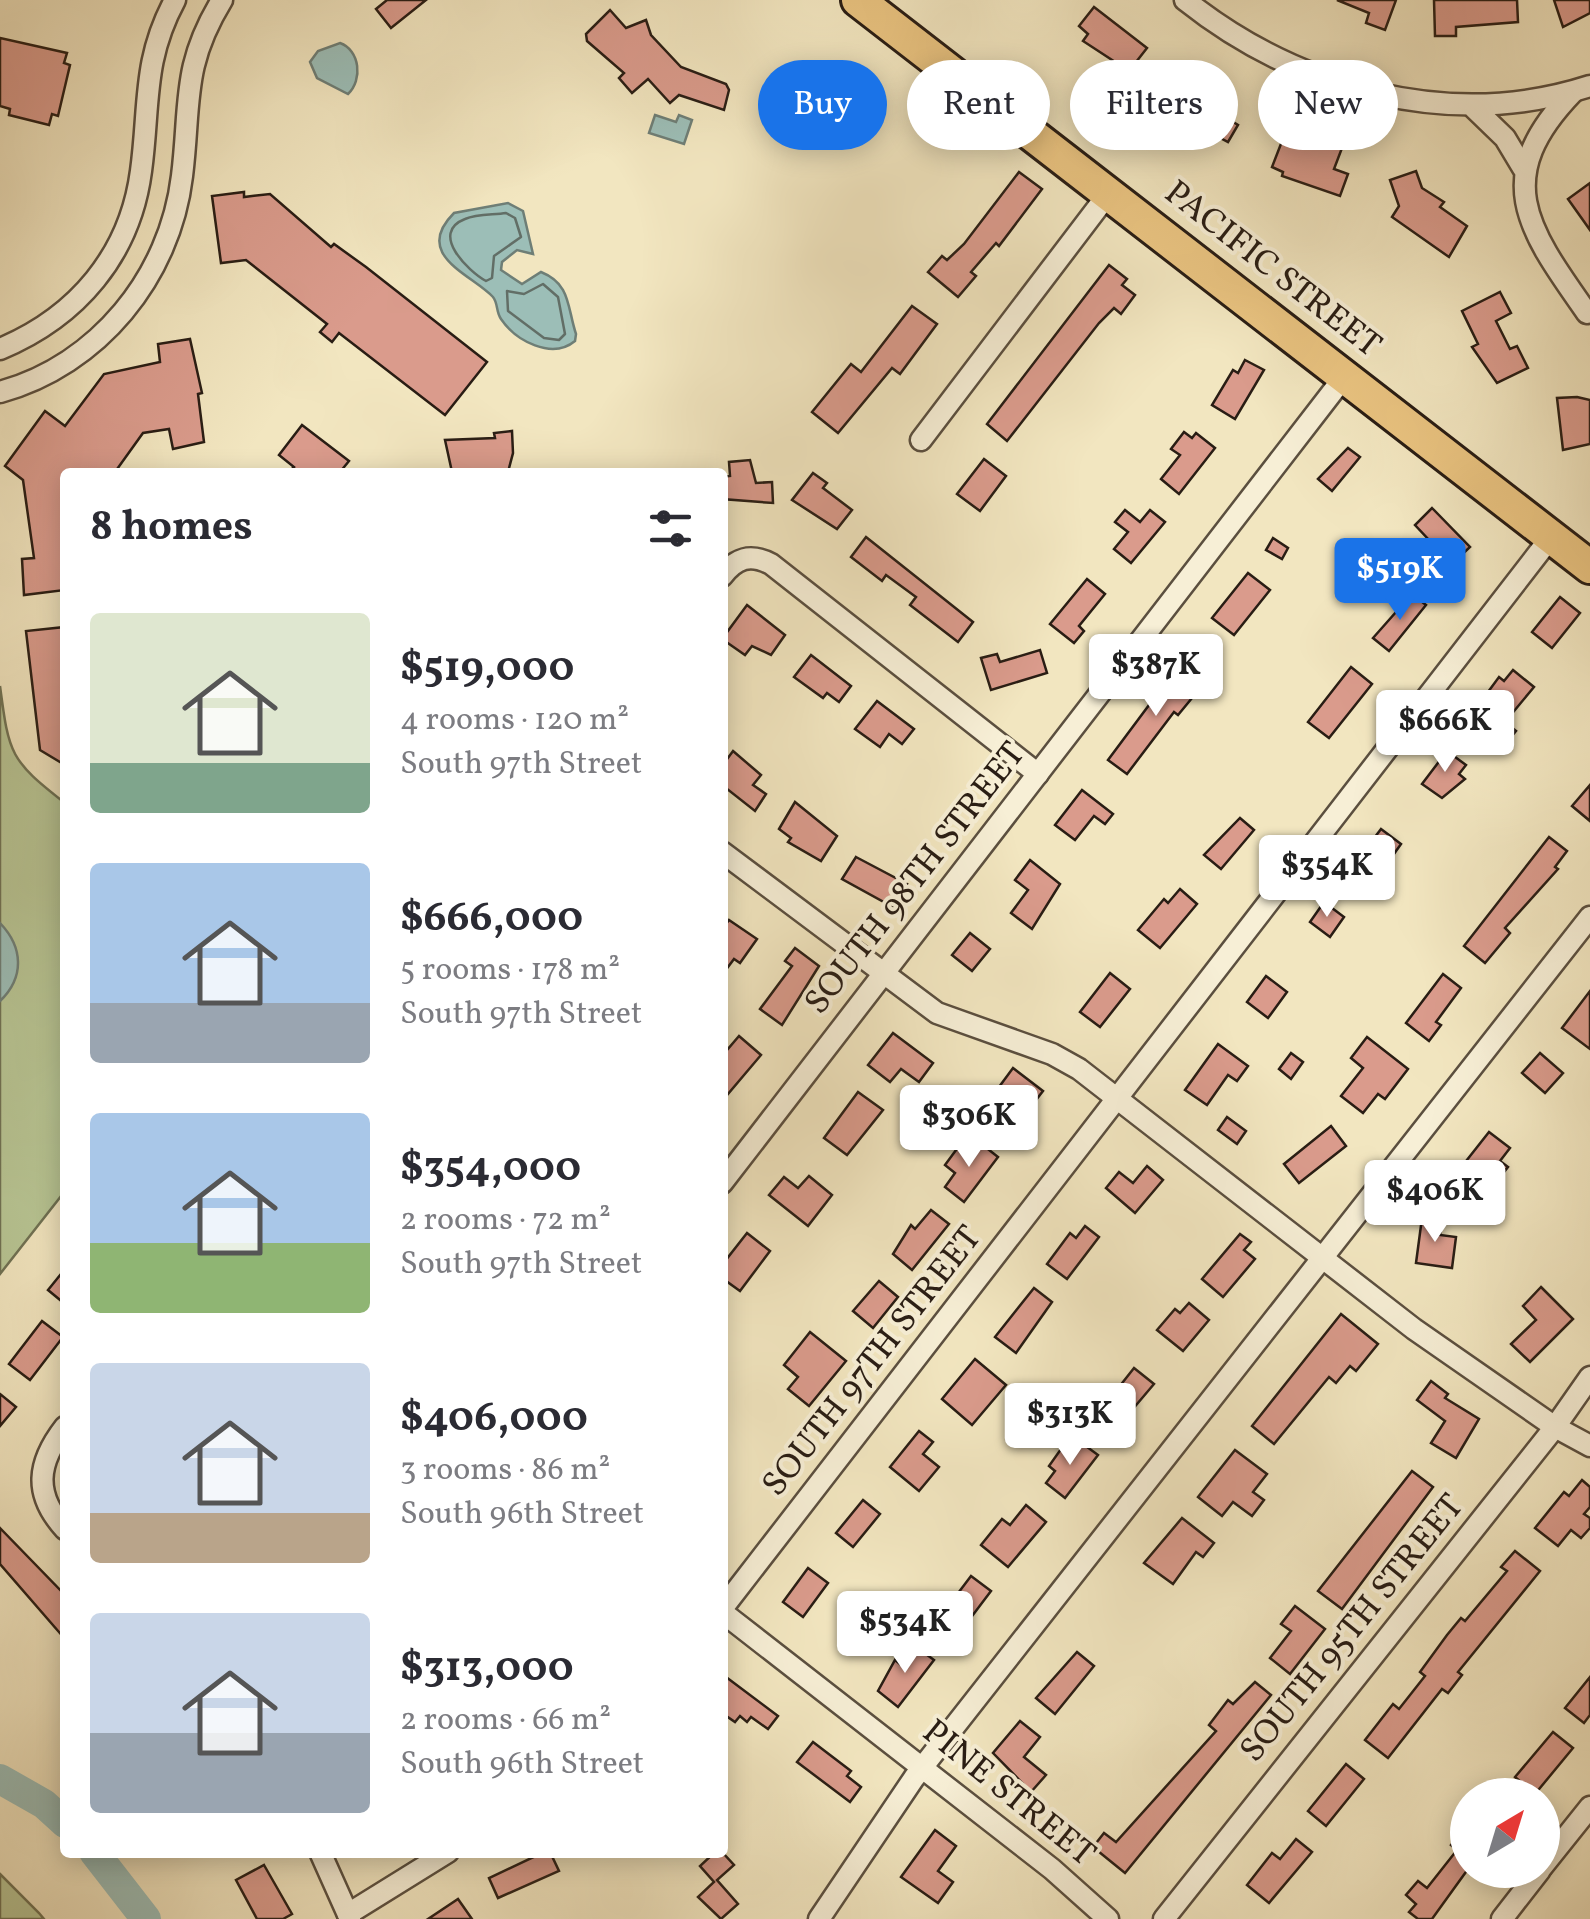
<!DOCTYPE html>
<meta charset="utf-8">
<style>
:root{--surface:#fff;--page:#f2f2f3;--text:#2b2b33;--muted:#7c7c81;--accent:#1a73e8}
body{margin:0;font-family:Vollkorn,serif;background:var(--page);color:var(--text);height:100vh;display:flex;flex-direction:column;font-size:38px;white-space:nowrap}
*{box-sizing:border-box;margin:0}
p{font-size:32px;color:var(--muted)}
.icon{flex:none;width:55px;height:55px;fill:none;stroke:currentColor;stroke-width:2;stroke-linecap:round;stroke-linejoin:round}
.map{position:relative;flex:1;overflow:hidden}
.side{position:absolute;left:60px;top:468px;width:668px;height:1390px;display:flex;flex-direction:column;background:var(--surface);border-radius:10px;box-shadow:0 5px 25px #0003}
.side>*{flex:none}
.top-card{position:absolute;left:758px;top:60px;width:682px;height:90px;display:flex;gap:20px}
.needle{width:65px;rotate:38deg}
.buttons{position:absolute;left:1450px;top:1778px;display:grid;gap:20px}
.buttons a{display:grid;place-items:center;width:110px;height:110px;border-radius:50%;background:var(--surface);box-shadow:0 5px 25px #0003;font-size:50px}
.price{position:absolute;translate:-50% -85px;padding:0 22px;border-radius:10px;background:#fff;color:#222;font-size:32px;line-height:65px;filter:drop-shadow(0 2px 5px #0008)}
.price::after{content:'';position:absolute;left:50%;top:60px;width:30px;height:22px;margin-left:-15px;background:inherit;clip-path:polygon(0 0,100% 0,50% 100%)}
.price.selected{background:var(--accent);color:#fff}
ul{padding:0;list-style:none}
li{display:flex;align-items:center;gap:30px;height:250px;padding:0 30px}
li span{display:grid;place-items:center;flex:none;width:280px;height:200px;border-radius:10px;color:#555}
li>.icon{margin-inline-start:auto}
span .icon{width:120px;height:120px;fill:#fffc;stroke-width:1}
li b{font-size:42px}
h2{display:flex;justify-content:space-between;align-items:center;height:120px;padding:0 30px;font-size:42px}
.pill{padding:0 35px;border-radius:45px;background:var(--surface);box-shadow:0 5px 25px #0003;font-size:35px;line-height:90px}
.pill.selected{background:var(--accent);color:#fff}
.map>svg:first-child{display:block}
.green{fill:#b8c695;stroke:#707254;stroke-width:2.5}
.water{fill:#9cbeb7;stroke:#6e7e76;stroke-width:2.5}
.lines{fill:none;stroke-linecap:round;stroke-linejoin:round}
.shore{stroke:#626e66;stroke-width:2.5}
.river{stroke:#9cbeb7;stroke-width:30}
.building{fill:#da9b8c;stroke:#291d14;stroke-width:2.5}
.street-casing{stroke:#5b4f3f;stroke-width:25}
.primary-casing{stroke:#291d14;stroke-width:38}
.street{stroke:#f7efd6;stroke-width:20}
.primary{stroke:#e9c380;stroke-width:32}
.labels{text-anchor:middle;dominant-baseline:central;stroke-width:8;stroke-linejoin:round;paint-order:stroke}
.street-label{font-size:35px;fill:#291d14;stroke:#f7efd6}
</style>
<div class="map">
<svg width="1590" height="1919" viewBox="0 0 1590 1919">
<rect width="100%" height="100%" fill="#f2e6c0"/>
<filter id="stains"><feTurbulence type="fractalNoise" baseFrequency=".002" numOctaves="4"/><feColorMatrix values="0 0 0 0 .2 0 0 0 0 .09 0 0 0 0 .02 0 0 0 .5 -.17"/></filter>
<radialGradient id="worn" r=".72"><stop offset=".6" stop-color="#630" stop-opacity="0"/><stop offset="1" stop-color="#630" stop-opacity=".3"/></radialGradient>
<g class="green">
<path d="M0,686C9,755 10,760 65,803V1191L0,1274Z"/>
<path d="M0,1874L39,1913L44,1919H0Z"/>
</g>
<g class="water">
<path d="M340,43C360,50 363,80 348,94L317,78L310,62L318,51Z"/>
<path d="M655,115L676,122L679,115L692,120L684,144L649,133Z"/>
<path d="M508,203L523,211L533,254L517,250L502,262L501,270L522,284L541,272C571,284 567,307 576,334L575,341C552,360 516,341 501,319C496,312 498,303 493,297C471,274 412,255 454,213Z"/>
<path d="M0,923C23,947 25,977 0,1001Z"/>
</g>
<g class="lines">
<g class="shore">
<path d="M506,213L515,218L521,237L494,256L492,278L486,281C468,271 429,233 465,219C477,214 494,215 506,213Z"/>
<path d="M543,284L558,297L565,334L559,340L544,338L508,311L507,291L524,294Z"/>
</g>
<g class="river">
<path d="M0,1779L44,1804L65,1823"/>
<path d="M94,1852L146,1919"/>
</g>
</g>
<g class="building">
<path d="M387,0H426L391,28L376,9Z"/>
<path d="M1337,0H1396L1385,30L1366,23L1369,13Z"/>
<path d="M1434,0H1517L1518,22L1456,27V36H1435Z"/>
<path d="M1554,0H1590V13L1563,27Z"/>
<path d="M1094,7L1147,48L1129,71L1083,41L1088,34L1079,26Z"/>
<path d="M610,10L626,28L646,20L651,35L681,67L726,84L729,90L724,110L679,95L670,103L648,79L632,93L619,78L624,73L587,41L586,34Z"/>
<path d="M0,38L67,53L64,63L70,65L58,116L52,114L49,125L9,115L10,109L0,106Z"/>
<path d="M1185,80L1229,98L1220,114L1238,125L1228,142L1209,132L1202,143L1182,131L1189,120L1166,107Z"/>
<path d="M1284,136L1318,144L1320,139L1342,148L1334,169L1348,174L1340,196L1282,176L1283,172L1272,167Z"/>
<path d="M1416,171L1422,188L1444,202L1440,207L1467,226L1449,257L1392,217L1399,206L1390,180Z"/>
<path d="M1019,172L1042,189L999,246L996,243L971,272L976,276L958,297L928,272L942,256L947,260L964,244Z"/>
<path d="M1590,183V230L1568,199Z"/>
<path d="M244,192V197L270,194L331,247L334,244L366,267L487,362L445,415L339,333L332,342L320,332L327,324L246,260L221,263L212,196Z"/>
<path d="M1109,265L1127,279L1122,285L1135,295L1121,314L1114,308L1099,323L1007,441L987,424Z"/>
<path d="M1500,292L1511,313L1496,321L1510,349L1517,346L1528,368L1497,383L1472,347L1478,344L1462,311Z"/>
<path d="M912,306L937,324L900,374L892,368L838,433L812,412L851,364L861,372Z"/>
<path d="M190,339L202,393L198,394L204,442L173,449L169,429L143,433L115,472H65V590L24,595L22,559L34,558L23,480L5,466L45,411L65,426L104,374L160,362L158,344Z"/>
<path d="M1245,360L1264,370L1235,419L1212,405L1233,370L1238,373Z"/>
<path d="M1577,397L1590,400V444L1563,450L1557,398Z"/>
<path d="M302,425L349,461L340,472H289L294,467L279,455Z"/>
<path d="M512,431L513,453L508,472H452L445,440L495,438L494,433Z"/>
<path d="M1184,432L1192,438L1196,433L1215,448L1179,494L1161,479L1180,455L1171,449Z"/>
<path d="M1348,448L1360,457L1332,491L1318,479Z"/>
<path d="M984,459L1006,476L980,511L957,494Z"/>
<path d="M750,460L756,483L772,482L773,503L722,499V477L730,476L729,462Z"/>
<path d="M813,473L827,483L823,488L852,510L837,529L792,500Z"/>
<path d="M1432,508L1470,547L1448,568L1425,544L1429,540L1415,525Z"/>
<path d="M1125,510L1140,522L1150,510L1165,522L1131,563L1114,549L1128,532L1115,522Z"/>
<path d="M866,537L973,622L958,642L910,605L916,597L886,575L882,581L851,557Z"/>
<path d="M1273,538L1288,548L1282,559L1266,550Z"/>
<path d="M1248,573L1270,590L1234,635L1212,618Z"/>
<path d="M1087,579L1105,594L1079,626L1084,631L1074,643L1050,624Z"/>
<path d="M1412,594L1426,605L1389,651L1373,638Z"/>
<path d="M1560,597L1580,613L1552,648L1532,632Z"/>
<path d="M747,605L785,635L771,655L752,646L745,655L722,639Z"/>
<path d="M65,627V765L40,750L26,631Z"/>
<path d="M1040,650L1047,673L991,690L981,658L997,654L1000,662Z"/>
<path d="M811,655L851,686L839,702L827,693L823,698L794,677Z"/>
<path d="M1187,666L1206,681L1178,715L1174,712L1127,774L1108,760L1164,685L1169,688Z"/>
<path d="M1351,667L1372,684L1329,738L1308,722Z"/>
<path d="M1513,670L1534,687L1505,722L1516,731L1498,753L1463,726L1499,677L1504,681Z"/>
<path d="M877,701L914,729L902,744L889,734L880,747L855,729Z"/>
<path d="M733,751L761,775L753,785L766,794L755,811L722,785V766Z"/>
<path d="M1447,751L1466,765L1459,774L1465,779L1442,798L1422,784Z"/>
<path d="M1590,785V821L1572,806Z"/>
<path d="M1082,790L1113,814L1105,824L1094,816L1075,840L1055,825Z"/>
<path d="M795,802L837,836L821,861L788,842L791,838L779,829Z"/>
<path d="M1240,818L1254,830L1221,869L1204,855Z"/>
<path d="M1381,829L1401,844L1377,878L1356,862Z"/>
<path d="M1549,837L1567,851L1555,867L1558,869L1505,928L1510,933L1485,963L1464,946Z"/>
<path d="M856,857L907,884L893,907L842,879Z"/>
<path d="M1030,860L1060,884L1032,929L1011,913L1028,890L1015,880Z"/>
<path d="M1180,889L1197,904L1160,948L1138,930L1164,899L1168,903Z"/>
<path d="M1324,902L1344,917L1330,937L1310,922Z"/>
<path d="M729,920L757,939L740,963L734,959L722,975V929Z"/>
<path d="M970,933L990,949L972,971L952,955Z"/>
<path d="M795,948L819,966L782,1025L760,1009L792,966L785,961Z"/>
<path d="M1110,973L1130,989L1100,1027L1080,1012Z"/>
<path d="M1443,974L1461,988L1436,1022L1441,1025L1429,1041L1406,1023Z"/>
<path d="M1266,976L1287,992L1268,1018L1247,1002Z"/>
<path d="M1590,991V1049L1562,1028Z"/>
<path d="M893,1033L933,1063L919,1082L901,1069L890,1082L868,1065Z"/>
<path d="M739,1036L761,1055L722,1101V1056Z"/>
<path d="M1367,1037L1408,1069L1385,1099L1378,1094L1363,1113L1341,1096L1363,1068L1351,1058Z"/>
<path d="M1218,1044L1248,1066L1237,1081L1228,1075L1207,1105L1185,1090Z"/>
<path d="M1291,1053L1303,1062L1291,1079L1279,1069Z"/>
<path d="M1540,1053L1563,1073L1545,1093L1522,1073Z"/>
<path d="M1013,1068L1043,1091L1019,1122L1006,1112L1016,1099L999,1087Z"/>
<path d="M858,1092L883,1110L847,1155L824,1138Z"/>
<path d="M1227,1117L1246,1131L1237,1144L1218,1130Z"/>
<path d="M1331,1126L1346,1146L1299,1183L1284,1164Z"/>
<path d="M1489,1132L1510,1148L1500,1161L1508,1167L1486,1195L1475,1186L1466,1198L1448,1184Z"/>
<path d="M979,1142L998,1157L964,1202L945,1187L955,1173L945,1165L959,1146L970,1154Z"/>
<path d="M1147,1166L1163,1180L1135,1213L1106,1188L1119,1172L1133,1183Z"/>
<path d="M809,1176L832,1195L808,1226L769,1195L784,1177L798,1188Z"/>
<path d="M931,1210L949,1224L912,1270L893,1254L911,1225L915,1229Z"/>
<path d="M1422,1218L1442,1221L1440,1235L1456,1237L1452,1268L1416,1263Z"/>
<path d="M1085,1226L1099,1237L1067,1279L1047,1264L1070,1233L1076,1238Z"/>
<path d="M747,1233L770,1251L740,1291L722,1278V1265Z"/>
<path d="M1240,1234L1251,1242L1244,1250L1255,1259L1223,1297L1202,1279Z"/>
<path d="M65,1269V1304L48,1290Z"/>
<path d="M879,1281L898,1297L873,1328L853,1311Z"/>
<path d="M1541,1287L1573,1319L1530,1362L1511,1344L1536,1320L1523,1306Z"/>
<path d="M1034,1288L1052,1302L1016,1353L995,1337Z"/>
<path d="M1189,1303L1209,1320L1183,1351L1157,1330L1175,1309L1180,1313Z"/>
<path d="M1341,1314L1378,1344L1356,1371L1350,1366L1336,1383L1329,1377L1274,1444L1252,1426Z"/>
<path d="M42,1321L63,1337L30,1380L9,1364Z"/>
<path d="M810,1332L846,1361L809,1406L788,1389L798,1377L784,1365Z"/>
<path d="M975,1359L1006,1385L972,1425L942,1399Z"/>
<path d="M1134,1368L1154,1384L1115,1430L1097,1415Z"/>
<path d="M1431,1381L1448,1394L1445,1398L1479,1419L1456,1458L1431,1443L1445,1421L1417,1400Z"/>
<path d="M0,1394L16,1407L0,1426Z"/>
<path d="M919,1431L933,1442L923,1454L939,1467L919,1491L890,1467Z"/>
<path d="M1079,1441L1098,1455L1065,1498L1046,1483L1055,1471L1049,1466L1061,1449L1068,1455Z"/>
<path d="M1235,1450L1267,1474L1253,1492L1264,1500L1252,1516L1233,1502L1222,1516L1198,1497Z"/>
<path d="M1412,1471L1433,1487L1342,1609L1318,1591Z"/>
<path d="M1582,1480L1590,1487V1507L1584,1514L1590,1518V1528L1581,1538L1571,1530L1558,1546L1535,1528L1564,1492L1569,1496Z"/>
<path d="M863,1500L880,1514L853,1547L836,1533Z"/>
<path d="M1026,1505L1046,1522L1008,1567L981,1545L1002,1519L1010,1525Z"/>
<path d="M1182,1518L1214,1543L1203,1557L1196,1552L1173,1584L1144,1563Z"/>
<path d="M0,1528L65,1595V1639L0,1564Z"/>
<path d="M1515,1551L1540,1571L1458,1672L1462,1675L1448,1693L1442,1689L1388,1758L1365,1740L1393,1704L1399,1709L1425,1676L1420,1672L1447,1635L1461,1618L1465,1621L1507,1571L1501,1567Z"/>
<path d="M808,1568L828,1583L803,1617L783,1602Z"/>
<path d="M971,1576L991,1591L957,1636L937,1621Z"/>
<path d="M1295,1606L1325,1629L1290,1674L1270,1658L1291,1631L1281,1624Z"/>
<path d="M915,1646L934,1660L898,1707L878,1691L895,1660L900,1664Z"/>
<path d="M1077,1652L1094,1666L1055,1714L1036,1698Z"/>
<path d="M722,1674L778,1716L768,1729L751,1717L747,1722L740,1716L735,1722L722,1713Z"/>
<path d="M1590,1677V1715L1584,1723L1565,1708Z"/>
<path d="M1255,1682L1271,1695L1125,1873L1093,1847L1104,1833L1116,1842L1216,1731L1209,1725L1228,1700L1233,1704Z"/>
<path d="M1020,1721L1040,1737L1024,1757L1046,1775L1031,1792L993,1753Z"/>
<path d="M1553,1732L1573,1748L1535,1794L1515,1777Z"/>
<path d="M813,1742L851,1771L847,1776L861,1787L850,1802L797,1762Z"/>
<path d="M1346,1764L1364,1779L1326,1826L1308,1811Z"/>
<path d="M1468,1824V1869L1432,1919H1418L1409,1912L1416,1904L1406,1895L1418,1881L1427,1888L1457,1850L1451,1845Z"/>
<path d="M935,1830L956,1846L938,1871L953,1882L938,1903L901,1877Z"/>
<path d="M1296,1839L1312,1852L1269,1903L1247,1885L1272,1853L1280,1859Z"/>
<path d="M544,1852H550L559,1871L498,1898L489,1878Z"/>
<path d="M715,1852H722L734,1865L717,1880L738,1904L721,1919L698,1897L714,1882L700,1866Z"/>
<path d="M264,1865L292,1914L283,1919H257L236,1880Z"/>
<path d="M458,1899L472,1919H428Z"/>
</g>
<g class="lines">
<g class="street-casing">
<g id="street">
<path d="M1185,0C1298,90 1451,131 1590,86"/>
<path d="M1573,92C1490,178 1527,228 1587,313"/>
<path d="M1474,108L1505,138L1523,168"/>
<path d="M0,349C77,317 130,255 141,171C150,106 142,61 175,0"/>
<path d="M0,392C98,365 170,277 182,176C191,104 181,67 222,0"/>
<path d="M921,440L1108,194"/>
<path d="M722,576C736,558 750,553 771,564L1038,774"/>
<path d="M722,852L937,1013L1052,1054L1079,1069L1414,1329L1555,1427L1590,1446"/>
<path d="M722,1183L1344,377"/>
<path d="M65,1427C37,1463 33,1494 65,1529"/>
<path d="M722,1609L1551,537"/>
<path d="M722,1612L1052,1869L1108,1919"/>
<path d="M320,1852L350,1919"/>
<path d="M1542,1867L1590,1807"/>
<path d="M348,1914L448,1852"/>
<path d="M819,1919L914,1778L1590,917"/>
<path d="M1164,1919L1555,1427L1590,1377"/>
<path d="M1502,1919L1540,1870"/>
</g>
</g>
<g class="primary-casing">
<path id="primary" d="M858,0L1590,567"/>
</g>
<use href="#street" class="street"/>
<use href="#primary" class="primary"/>
</g>
<g class="labels">
<g class="street-label">
<text transform="translate(1272 270) rotate(38)">PACIFIC STREET</text>
<text transform="translate(916 879) rotate(-52)">SOUTH 98TH STREET</text>
<text transform="translate(873 1362) rotate(-52)">SOUTH 97TH STREET</text>
<text transform="translate(1353 1629) rotate(-51)">SOUTH 95TH STREET</text>
<text transform="translate(1008 1794) rotate(39)">PINE STREET</text>
</g>
</g>
<rect width="100%" height="100%" filter="url(#stains)"/>
<rect width="100%" height="100%" fill="url(#worn)"/>
</svg>
<div class="buttons">
<a><svg class="needle" viewBox="-14 -14 28 28"><path d="M0-13l5 13h-10z" fill="#e53935"/><path d="M0 13l5-13h-10z" fill="#7c7c81"/></svg></a>
</div>
<b class="price selected" style="left:1400px;top:623px">$519K</b>
<b class="price" style="left:1156px;top:719px">$387K</b>
<b class="price" style="left:1445px;top:775px">$666K</b>
<b class="price" style="left:1327px;top:920px">$354K</b>
<b class="price" style="left:969px;top:1170px">$306K</b>
<b class="price" style="left:1435px;top:1245px">$406K</b>
<b class="price" style="left:1070px;top:1468px">$313K</b>
<b class="price" style="left:905px;top:1676px">$534K</b>
<div class="top-card">
<a class="pill selected">Buy</a>
<a class="pill">Rent</a>
<a class="pill">Filters</a>
<a class="pill">New</a>
</div>
<section class="side">
<h2>8 homes<svg class="icon" aria-label="filters" viewBox="0 0 24 24"><path d="M4 7h16M4 17h16"/><circle cx="9" cy="7" r="2"/><circle cx="15" cy="17" r="2"/></svg></h2>
<ul>
<li><span style="background:linear-gradient(#dfe7d0 75%,#7fa58c 0)"><svg class="icon" aria-label="home" viewBox="0 0 24 24"><path d="M3 11l9-7 9 7M6 9v11h12V9"/></svg></span><div><b>$519,000</b><p>4 rooms · 120 m²</p><p>South 97th Street</p></div></li>
<li><span style="background:linear-gradient(#a9c7e8 70%,#9aa5b1 0)"><svg class="icon" aria-label="home" viewBox="0 0 24 24"><path d="M3 11l9-7 9 7M6 9v11h12V9"/></svg></span><div><b>$666,000</b><p>5 rooms · 178 m²</p><p>South 97th Street</p></div></li>
<li><span style="background:linear-gradient(#a9c7e8 65%,#8fb573 0)"><svg class="icon" aria-label="home" viewBox="0 0 24 24"><path d="M3 11l9-7 9 7M6 9v11h12V9"/></svg></span><div><b>$354,000</b><p>2 rooms · 72 m²</p><p>South 97th Street</p></div></li>
<li><span style="background:linear-gradient(#c9d6e8 75%,#b9a48a 0)"><svg class="icon" aria-label="home" viewBox="0 0 24 24"><path d="M3 11l9-7 9 7M6 9v11h12V9"/></svg></span><div><b>$406,000</b><p>3 rooms · 86 m²</p><p>South 96th Street</p></div></li>
<li><span style="background:linear-gradient(#c9d6e8 60%,#9aa5b1 0)"><svg class="icon" aria-label="home" viewBox="0 0 24 24"><path d="M3 11l9-7 9 7M6 9v11h12V9"/></svg></span><div><b>$313,000</b><p>2 rooms · 66 m²</p><p>South 96th Street</p></div></li>
</ul>
</section>
</div>
